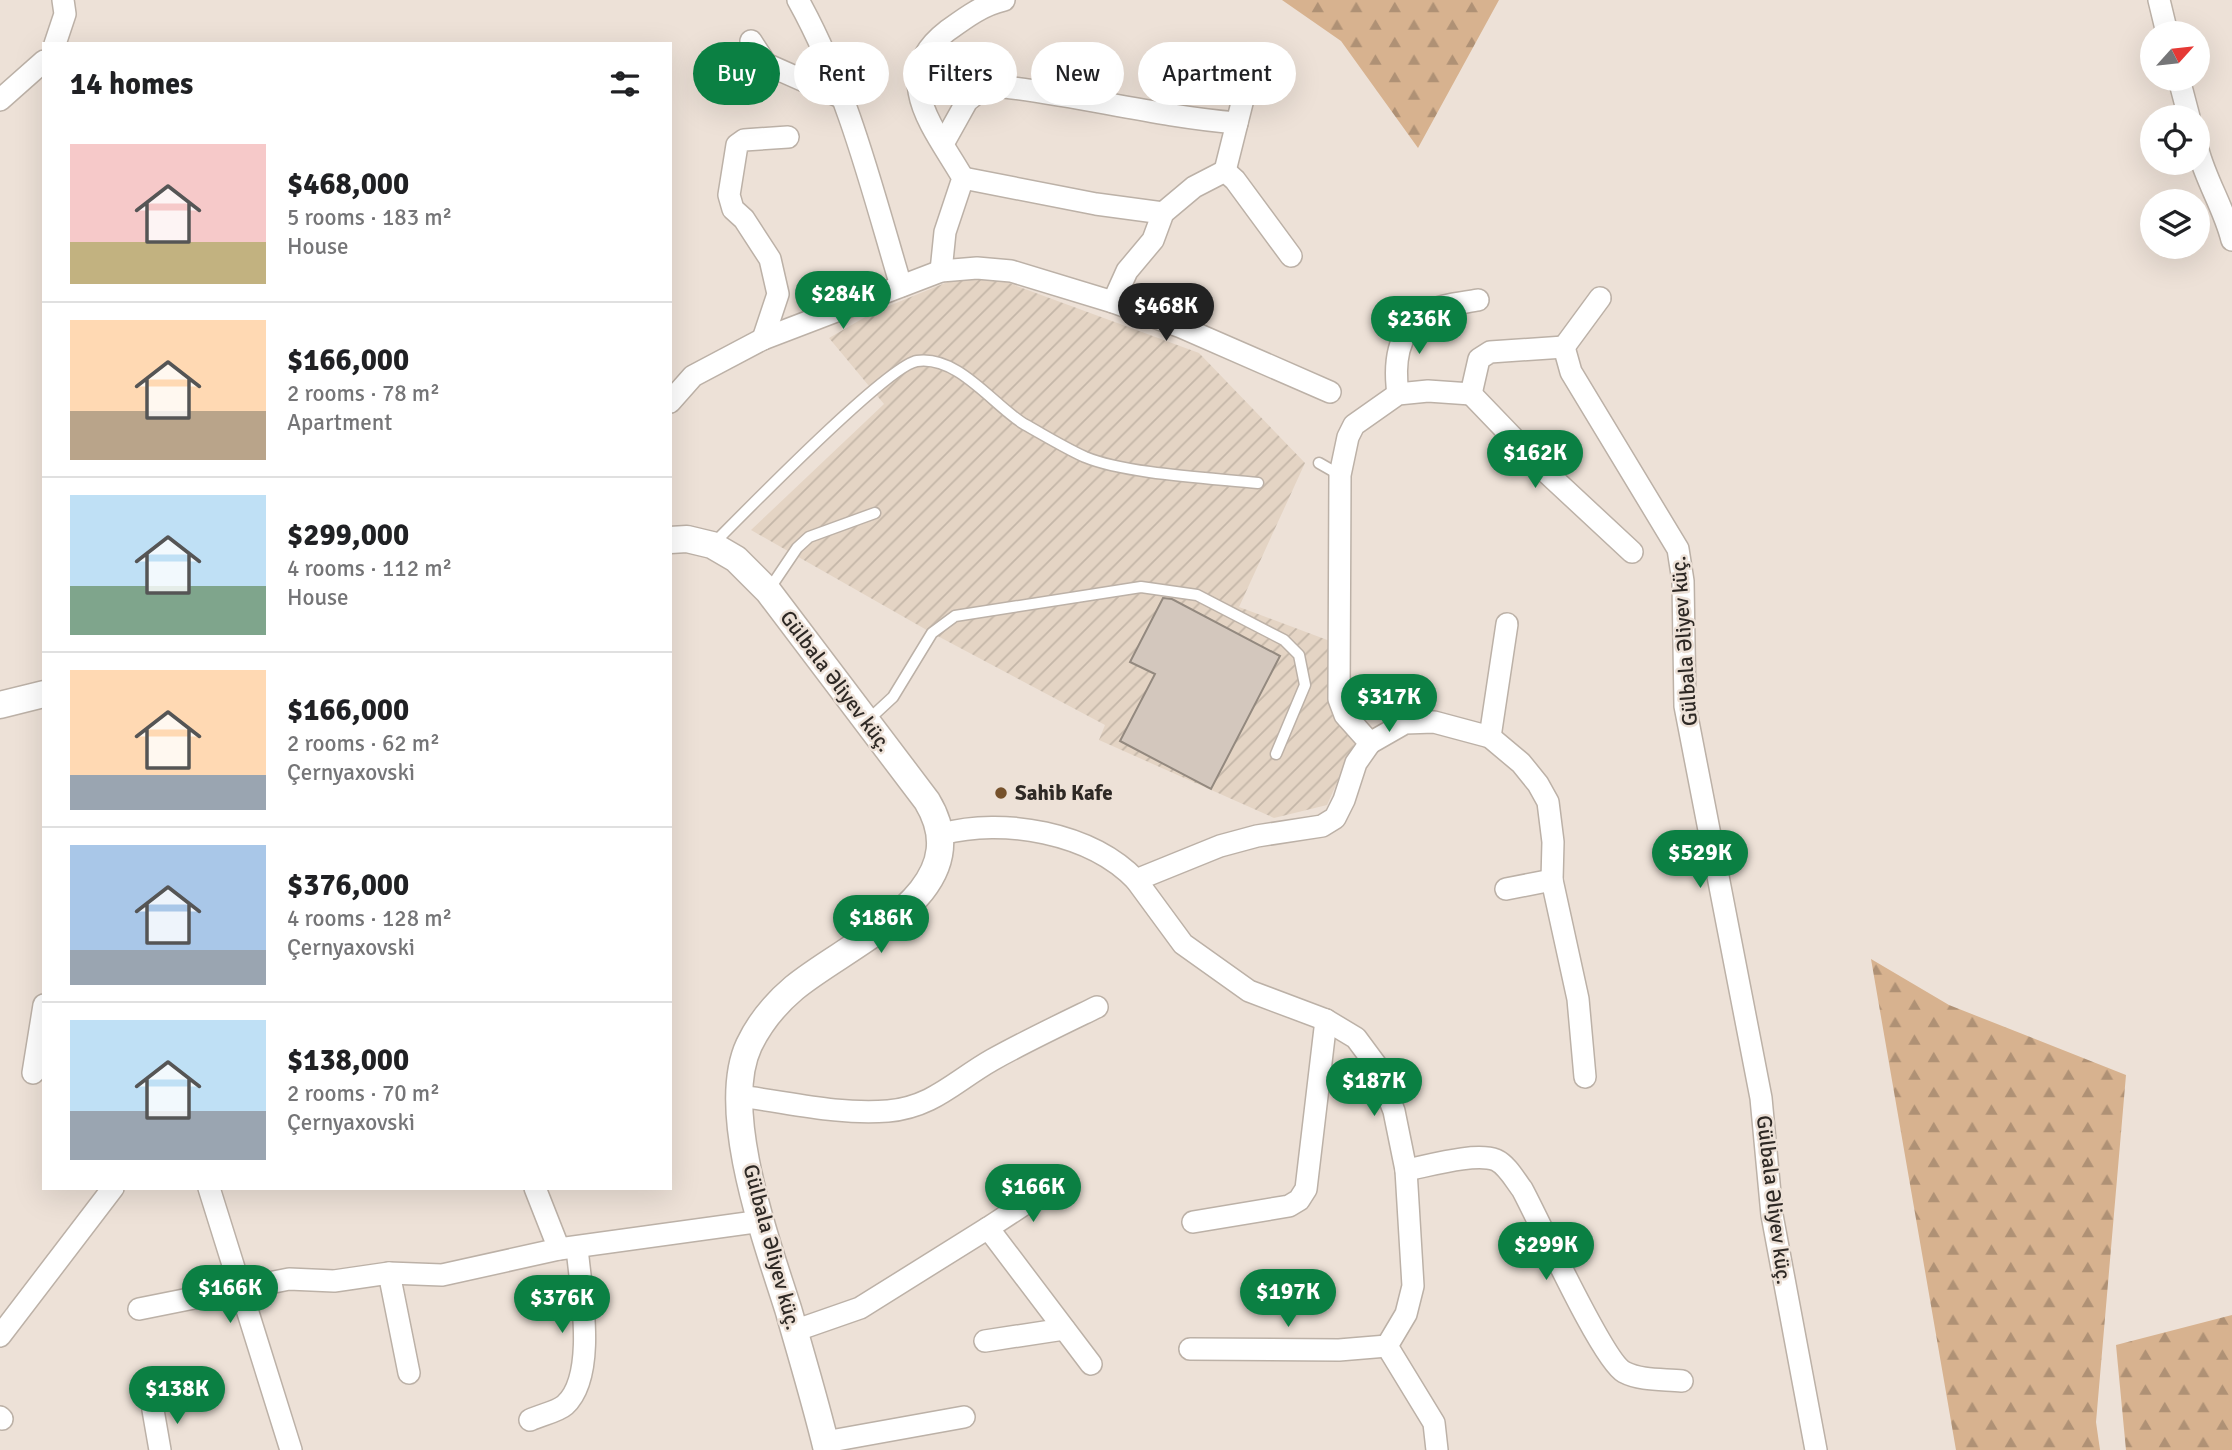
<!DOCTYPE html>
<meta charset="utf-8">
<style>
:root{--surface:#fff;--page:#f2f2f2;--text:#202124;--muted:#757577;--line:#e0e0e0;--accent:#0b8043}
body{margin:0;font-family:Signika,sans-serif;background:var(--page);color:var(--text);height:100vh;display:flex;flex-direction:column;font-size:26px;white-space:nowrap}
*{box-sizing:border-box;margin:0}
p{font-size:23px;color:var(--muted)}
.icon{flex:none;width:38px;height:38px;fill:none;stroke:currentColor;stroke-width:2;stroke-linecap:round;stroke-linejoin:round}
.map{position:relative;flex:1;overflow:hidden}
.side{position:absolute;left:42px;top:42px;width:630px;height:1148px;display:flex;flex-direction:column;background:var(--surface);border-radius:0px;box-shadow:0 7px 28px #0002}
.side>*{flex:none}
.top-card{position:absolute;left:693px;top:42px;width:665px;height:63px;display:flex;gap:14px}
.needle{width:46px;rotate:63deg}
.controls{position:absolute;left:2140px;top:21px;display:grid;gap:14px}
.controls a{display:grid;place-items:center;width:70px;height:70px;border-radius:50%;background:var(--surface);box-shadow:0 7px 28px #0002;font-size:35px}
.price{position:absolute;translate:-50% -60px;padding:0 16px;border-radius:24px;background:var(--accent);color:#fff;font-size:23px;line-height:46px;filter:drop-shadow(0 2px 4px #0008)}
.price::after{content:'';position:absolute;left:50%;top:42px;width:21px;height:16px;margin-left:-10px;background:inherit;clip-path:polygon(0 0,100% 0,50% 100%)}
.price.on{background:#222;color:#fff}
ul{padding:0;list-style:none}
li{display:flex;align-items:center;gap:21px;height:175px;padding:0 28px}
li+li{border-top:2px solid var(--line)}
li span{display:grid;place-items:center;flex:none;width:196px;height:140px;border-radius:0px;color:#555}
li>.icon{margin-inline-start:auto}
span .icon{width:84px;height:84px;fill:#fffc;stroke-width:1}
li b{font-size:30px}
h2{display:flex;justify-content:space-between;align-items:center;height:84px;padding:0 28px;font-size:30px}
.pill{padding:0 24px;border-radius:32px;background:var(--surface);box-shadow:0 7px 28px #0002;font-size:24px;line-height:63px}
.pill.on{background:var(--accent);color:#fff}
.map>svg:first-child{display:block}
.industrial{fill:url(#industrial-furrows)}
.forest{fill:url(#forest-firs)}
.building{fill:#d3c7bd;stroke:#93897f;stroke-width:2}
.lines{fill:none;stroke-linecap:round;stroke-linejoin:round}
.service-casing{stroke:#bcb1a7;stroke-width:13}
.minor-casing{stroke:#bcb1a7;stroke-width:24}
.tertiary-casing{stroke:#bcb1a7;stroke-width:29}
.service{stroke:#fff;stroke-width:10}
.minor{stroke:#fff;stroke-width:21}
.tertiary{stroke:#fff;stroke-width:26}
.poi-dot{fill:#76512b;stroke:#ede1d7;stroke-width:2.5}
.labels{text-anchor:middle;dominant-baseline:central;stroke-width:5;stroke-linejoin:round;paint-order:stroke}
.street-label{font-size:21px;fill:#2e2925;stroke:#ede1d7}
.poi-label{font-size:21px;font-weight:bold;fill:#2e2925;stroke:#ede1d7;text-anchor:start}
</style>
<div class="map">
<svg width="2232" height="1450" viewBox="0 0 2232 1450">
<defs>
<pattern id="industrial-furrows" width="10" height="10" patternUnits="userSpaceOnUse" patternTransform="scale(1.75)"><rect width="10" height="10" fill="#e4d4c4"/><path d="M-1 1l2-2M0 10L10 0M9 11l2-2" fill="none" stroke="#c4b6a8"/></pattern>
<pattern id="forest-firs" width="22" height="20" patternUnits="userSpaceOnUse" patternTransform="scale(1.75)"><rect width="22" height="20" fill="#d7b28f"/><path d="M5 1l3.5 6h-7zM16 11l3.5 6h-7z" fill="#af9175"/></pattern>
</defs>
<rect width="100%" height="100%" fill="#ede1d7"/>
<path class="industrial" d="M998,279L1199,353L1305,463L1239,607L1338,644L1356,740L1327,805L1274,818L1099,740L1105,725L932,633L751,530L884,404L829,338L874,312L950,281Z"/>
<g class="forest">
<path d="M1282,0H1499L1418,148L1341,41Z"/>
<path d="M1871,959L1949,1005L2126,1075L2096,1422L2100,1450H1956Z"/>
<path d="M2232,1315V1450H2126L2116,1345Z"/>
</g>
<path class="building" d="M1163,598L1172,599L1280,656L1211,789L1120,741L1155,674L1130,662Z"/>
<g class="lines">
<g class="service-casing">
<g id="service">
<path d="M1319,463L1340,475"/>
<path d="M712,545C742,515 888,365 917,361C958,355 993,405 1024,424C1044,435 1065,448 1085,457C1126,474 1211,478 1258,483"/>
<path d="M768,591L797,548L809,537L875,513"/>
<path d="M866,722L893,697L932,633L955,616L1141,587L1197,595L1284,640L1299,655L1305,685L1276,754"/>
</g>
</g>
<g class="minor-casing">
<g id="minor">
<path d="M798,0C848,90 872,189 901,286"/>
<path d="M2159,0L2167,33"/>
<path d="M751,41L766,64L845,99"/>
<path d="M55,44L65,14L63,0"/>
<path d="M2179,79L2189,117"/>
<path d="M0,100L44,61"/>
<path d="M943,144L967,101L987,85C1071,93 1152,116 1237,123"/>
<path d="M2198,150C2206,181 2224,208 2232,240"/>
<path d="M1225,171L1252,63"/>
<path d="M963,178L1096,204L1163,213"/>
<path d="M941,271L945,232L963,178C935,129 887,77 947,31C965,18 982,5 1004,0"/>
<path d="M1113,302L1127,271L1153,240L1163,213L1194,187L1225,171L1235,180L1291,256"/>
<path d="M763,339L778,294L770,259L744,219L733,209L729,195L737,145L744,140L788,137"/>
<path d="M1564,347L1571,372L1678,549L1683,581L1685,706L1761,1098L1772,1215L1816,1450"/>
<path d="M1564,347L1600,298"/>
<path d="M1398,394C1394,365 1396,333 1424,314C1437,305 1462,303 1478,300"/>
<path d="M1471,394L1546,472L1632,552"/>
<path d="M670,402L693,376L763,339L941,271L977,268L1011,271L1113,302L1181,327L1330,392"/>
<path d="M1490,737L1507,624"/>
<path d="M1370,743L1405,723L1434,722L1490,737L1521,763L1538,784L1548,802L1553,842L1552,880L1578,999L1585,1077"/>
<path d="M942,834C1003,817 1091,833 1136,880L1220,846L1257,836L1322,826L1335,818L1344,800L1356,763L1370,743L1345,715L1339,699L1340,475L1348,437L1354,425L1398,394L1428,391L1471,394L1479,359L1490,352L1564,347"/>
<path d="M1136,880L1183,944L1249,991L1326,1020L1356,1038L1376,1065L1394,1111L1406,1170L1413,1286L1406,1314L1387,1346L1434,1423L1437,1450"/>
<path d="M1506,889L1552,880"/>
<path d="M33,1073L44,1005"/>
<path d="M739,1096C788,1102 837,1115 888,1111C933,1107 955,1081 992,1060C1026,1041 1062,1024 1097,1007"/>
<path d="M1406,1170C1428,1166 1475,1152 1496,1160C1507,1165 1515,1180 1522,1189C1539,1220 1602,1360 1624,1372C1641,1381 1664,1379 1682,1381"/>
<path d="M209,1188L291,1450"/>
<path d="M535,1188L559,1249"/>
<path d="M1193,1222L1289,1206L1299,1200L1306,1189L1326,1020"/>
<path d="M988,1228L1055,1184"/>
<path d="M389,1273L442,1275L559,1249L762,1221"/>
<path d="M139,1309L289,1279L334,1281L389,1273L409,1373"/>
<path d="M794,1331L860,1308L988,1228L1091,1364"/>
<path d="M0,1336L113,1188"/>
<path d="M985,1341L1064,1329"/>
<path d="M1190,1349L1339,1350L1387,1346"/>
<path d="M153,1410L160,1450"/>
<path d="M0,1417L2,1419"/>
<path d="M530,1420C540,1415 557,1412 565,1405C598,1375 580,1286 577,1247"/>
<path d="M825,1442L964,1417"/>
</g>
</g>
<g class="tertiary-casing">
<g id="tertiary">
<path d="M670,540L687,539L712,545L736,559L768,591L927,801C982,892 849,942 794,988C775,1004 760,1022 749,1045C718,1111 768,1245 789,1312C802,1358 816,1404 827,1450"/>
<path d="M0,705L44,694"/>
</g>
</g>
<use href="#service" class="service"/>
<use href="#minor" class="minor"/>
<use href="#tertiary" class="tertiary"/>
</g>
<circle class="poi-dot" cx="1001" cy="793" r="7"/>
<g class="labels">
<g class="street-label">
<text transform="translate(1684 641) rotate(-94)">Gülbala Əliyev küç.</text>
<text transform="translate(836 681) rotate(53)">Gülbala Əliyev küç.</text>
<text transform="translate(1774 1200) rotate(83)">Gülbala Əliyev küç.</text>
<text transform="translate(772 1247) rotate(75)">Gülbala Əliyev küç.</text>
</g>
<g class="poi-label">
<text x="1015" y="793">Sahib Kafe</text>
</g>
</g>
</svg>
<div class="controls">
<a><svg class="needle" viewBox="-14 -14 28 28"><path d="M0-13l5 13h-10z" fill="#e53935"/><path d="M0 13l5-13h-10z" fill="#757577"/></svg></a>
<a><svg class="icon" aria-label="locate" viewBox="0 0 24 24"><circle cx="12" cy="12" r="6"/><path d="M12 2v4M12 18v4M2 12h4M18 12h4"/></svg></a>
<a><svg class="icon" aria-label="layers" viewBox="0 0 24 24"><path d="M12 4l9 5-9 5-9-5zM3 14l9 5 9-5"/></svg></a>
</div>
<b class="price" style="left:843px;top:331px">$284K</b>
<b class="price on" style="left:1166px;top:343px">$468K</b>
<b class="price" style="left:1419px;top:356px">$236K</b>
<b class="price" style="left:1535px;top:490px">$162K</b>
<b class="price" style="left:1389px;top:734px">$317K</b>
<b class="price" style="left:1700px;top:890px">$529K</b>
<b class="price" style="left:881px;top:955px">$186K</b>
<b class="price" style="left:1374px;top:1118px">$187K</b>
<b class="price" style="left:1033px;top:1224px">$166K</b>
<b class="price" style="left:1546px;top:1282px">$299K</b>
<b class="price" style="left:230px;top:1325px">$166K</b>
<b class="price" style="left:1288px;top:1329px">$197K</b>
<b class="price" style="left:562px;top:1335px">$376K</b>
<b class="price" style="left:177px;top:1426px">$138K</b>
<div class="top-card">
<a class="pill on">Buy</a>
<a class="pill">Rent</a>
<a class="pill">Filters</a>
<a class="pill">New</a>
<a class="pill">Apartment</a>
</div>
<section class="side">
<h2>14 homes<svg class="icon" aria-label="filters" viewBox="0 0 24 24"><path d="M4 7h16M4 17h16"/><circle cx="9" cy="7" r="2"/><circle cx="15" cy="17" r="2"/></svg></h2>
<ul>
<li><span style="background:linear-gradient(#f6c9c9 70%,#c2b280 0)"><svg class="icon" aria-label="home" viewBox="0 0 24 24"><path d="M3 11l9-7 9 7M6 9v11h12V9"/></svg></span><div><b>$468,000</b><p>5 rooms · 183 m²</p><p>House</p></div></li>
<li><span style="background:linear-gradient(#ffd9b3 65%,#b9a48a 0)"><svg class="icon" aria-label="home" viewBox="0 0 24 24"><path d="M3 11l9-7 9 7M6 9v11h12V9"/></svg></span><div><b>$166,000</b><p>2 rooms · 78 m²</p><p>Apartment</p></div></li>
<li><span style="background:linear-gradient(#bfe0f5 65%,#7fa58c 0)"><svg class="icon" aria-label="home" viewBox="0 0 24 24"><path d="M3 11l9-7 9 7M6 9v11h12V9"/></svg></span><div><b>$299,000</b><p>4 rooms · 112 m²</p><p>House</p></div></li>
<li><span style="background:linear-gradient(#ffd9b3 75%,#9aa5b1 0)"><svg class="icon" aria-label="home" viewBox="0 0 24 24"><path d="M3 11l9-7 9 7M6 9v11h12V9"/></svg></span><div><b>$166,000</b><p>2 rooms · 62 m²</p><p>Çernyaxovski</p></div></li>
<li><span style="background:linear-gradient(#a9c7e8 75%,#9aa5b1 0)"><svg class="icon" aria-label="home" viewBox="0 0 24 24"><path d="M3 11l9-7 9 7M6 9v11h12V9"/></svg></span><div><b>$376,000</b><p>4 rooms · 128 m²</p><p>Çernyaxovski</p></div></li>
<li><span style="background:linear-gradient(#bfe0f5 65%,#9aa5b1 0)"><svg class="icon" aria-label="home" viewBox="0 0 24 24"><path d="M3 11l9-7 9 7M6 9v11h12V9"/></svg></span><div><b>$138,000</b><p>2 rooms · 70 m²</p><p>Çernyaxovski</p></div></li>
</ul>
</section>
</div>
